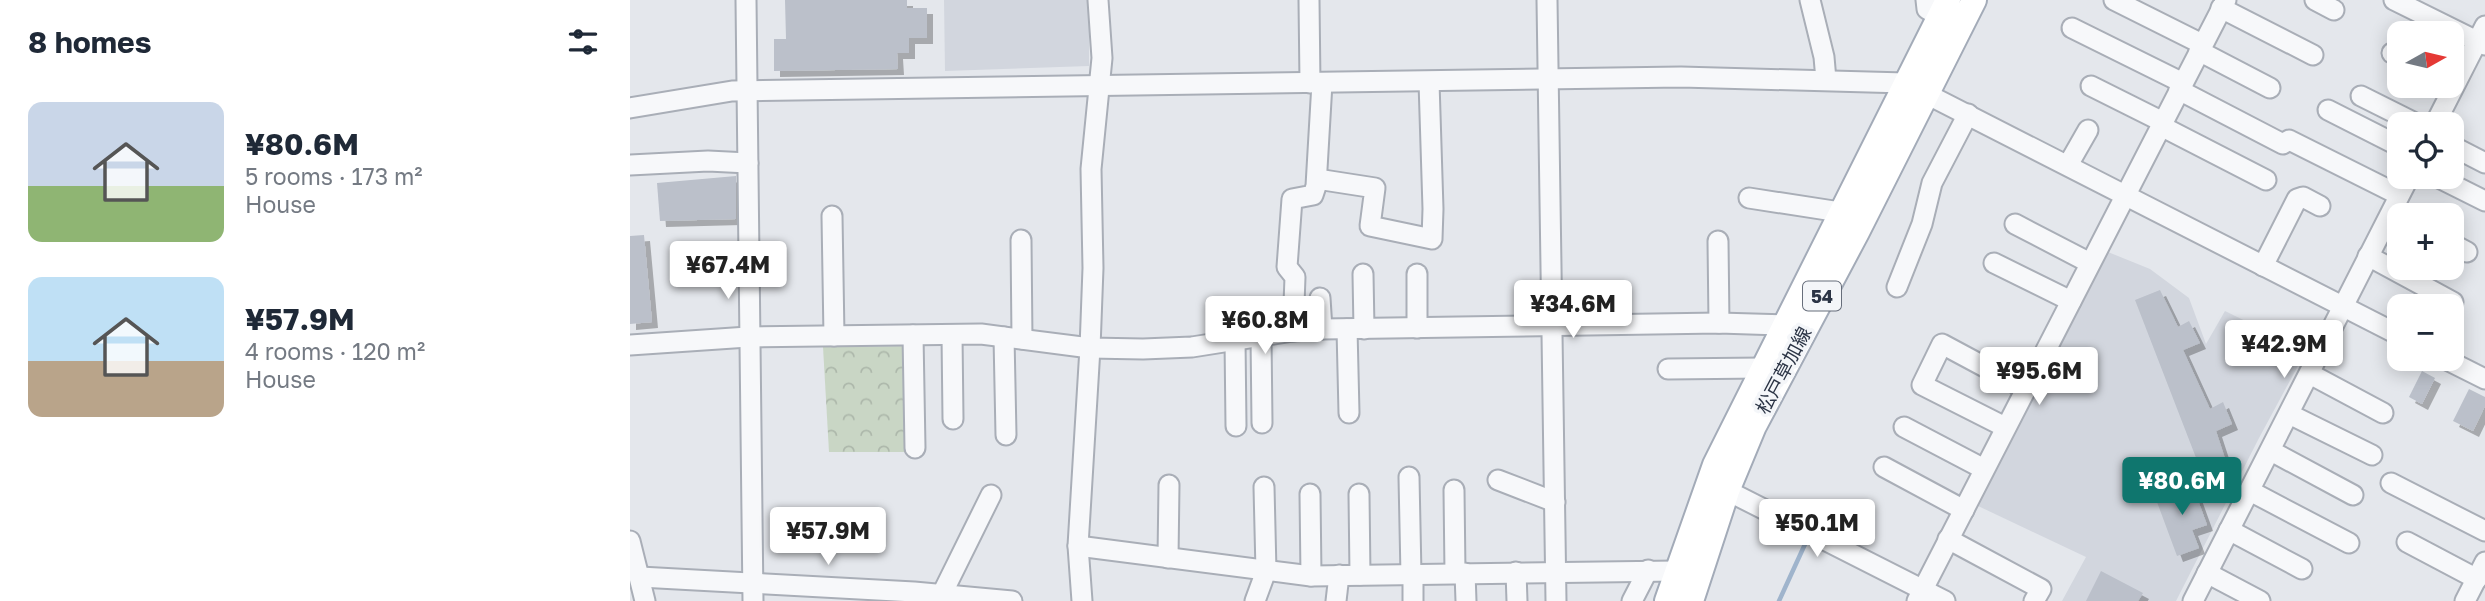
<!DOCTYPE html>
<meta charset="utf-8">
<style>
:root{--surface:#fff;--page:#f2f2f3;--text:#1f2937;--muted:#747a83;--accent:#0f766e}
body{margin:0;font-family:"Golos Text","Noto Sans JP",sans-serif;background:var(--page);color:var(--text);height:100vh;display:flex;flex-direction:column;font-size:26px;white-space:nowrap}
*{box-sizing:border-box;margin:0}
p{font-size:23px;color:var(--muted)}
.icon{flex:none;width:38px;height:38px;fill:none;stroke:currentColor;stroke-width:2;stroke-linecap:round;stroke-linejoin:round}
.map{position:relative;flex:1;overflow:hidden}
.panel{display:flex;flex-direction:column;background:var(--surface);width:630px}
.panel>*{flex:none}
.needle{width:46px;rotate:82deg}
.controls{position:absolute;left:1757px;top:21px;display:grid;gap:14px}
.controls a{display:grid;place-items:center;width:77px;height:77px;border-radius:14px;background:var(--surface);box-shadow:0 4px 18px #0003;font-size:35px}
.price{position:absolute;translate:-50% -60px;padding:0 16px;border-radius:7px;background:#fff;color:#222;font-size:23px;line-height:46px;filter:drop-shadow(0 2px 4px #0008)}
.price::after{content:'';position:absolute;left:50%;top:42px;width:21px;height:16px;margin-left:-10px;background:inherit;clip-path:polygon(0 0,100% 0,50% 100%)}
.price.selected{background:var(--accent);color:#fff}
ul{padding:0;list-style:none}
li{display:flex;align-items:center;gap:21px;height:175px;padding:0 28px}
li span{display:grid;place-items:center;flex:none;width:196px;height:140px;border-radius:14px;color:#555}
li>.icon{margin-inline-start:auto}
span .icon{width:84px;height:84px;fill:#fffc;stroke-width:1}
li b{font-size:30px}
h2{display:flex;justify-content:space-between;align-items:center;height:84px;padding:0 28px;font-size:30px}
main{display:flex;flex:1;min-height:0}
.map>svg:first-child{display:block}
.built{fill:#d2d6de}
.forest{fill:url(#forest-crowns)}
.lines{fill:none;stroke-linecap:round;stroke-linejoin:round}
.stream{stroke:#9fb4cc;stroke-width:4.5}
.building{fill:#bbc0ca;filter:url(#shadow)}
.minor-casing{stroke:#a9aeb7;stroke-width:23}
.major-casing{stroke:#a3abb8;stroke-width:28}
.minor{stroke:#f7f8fa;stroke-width:19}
.major{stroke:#fff;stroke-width:24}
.labels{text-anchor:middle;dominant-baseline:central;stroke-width:7;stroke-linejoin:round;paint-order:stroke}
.shield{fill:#f4f6f9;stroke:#676e7b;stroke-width:2}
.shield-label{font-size:18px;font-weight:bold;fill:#2b3445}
.street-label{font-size:19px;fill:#2b3445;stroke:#f4f6f9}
</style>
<main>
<section class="panel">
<h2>8 homes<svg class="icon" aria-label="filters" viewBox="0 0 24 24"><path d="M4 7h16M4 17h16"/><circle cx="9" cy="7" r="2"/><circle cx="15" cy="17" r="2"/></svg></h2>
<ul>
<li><span style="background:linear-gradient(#c9d6e8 60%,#8fb573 0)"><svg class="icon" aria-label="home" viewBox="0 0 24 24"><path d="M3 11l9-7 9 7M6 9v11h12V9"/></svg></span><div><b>¥80.6M</b><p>5 rooms · 173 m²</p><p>House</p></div></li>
<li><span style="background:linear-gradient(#bfe0f5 60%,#b9a48a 0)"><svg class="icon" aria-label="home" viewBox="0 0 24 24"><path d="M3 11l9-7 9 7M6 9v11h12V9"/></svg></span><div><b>¥57.9M</b><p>4 rooms · 120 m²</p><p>House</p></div></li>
</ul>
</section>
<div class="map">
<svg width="1855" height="601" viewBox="0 0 1855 601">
<defs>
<pattern id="forest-crowns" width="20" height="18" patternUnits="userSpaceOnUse" patternTransform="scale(1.75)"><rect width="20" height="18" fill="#c9d6c5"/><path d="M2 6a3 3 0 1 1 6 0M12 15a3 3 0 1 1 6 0" fill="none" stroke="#adb8ab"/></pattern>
<filter id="shadow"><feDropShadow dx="6" dy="6" stdDeviation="0" flood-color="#0004"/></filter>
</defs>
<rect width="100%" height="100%" fill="#e4e7ec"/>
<g class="built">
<path d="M314,0H459V66L315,71Z"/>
<path d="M1478,252L1520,269L1559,298L1576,344L1595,311L1676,351L1629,438L1546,601H1432L1456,557L1346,505Z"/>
</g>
<path class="forest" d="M277,346V452H199L193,347Z"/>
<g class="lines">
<path class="stream" d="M1149,601L1176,542"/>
</g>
<g class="building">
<path d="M155,0H277V8H297V38H279V53H267L268,69L144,71V39H156Z"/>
<path d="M106,176V219L30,221L27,183Z"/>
<path d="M14,235L22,322L0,324V236Z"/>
<path d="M1530,290L1548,327L1559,321L1570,343L1553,350L1580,409L1593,402L1602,424L1586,431L1600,474L1575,481L1505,300Z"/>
<path d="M1792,371L1805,378L1792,404L1779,397Z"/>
<path d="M1839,389L1855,397V406L1843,431L1823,421Z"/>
<path d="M1561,481L1577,525L1562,530L1569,548L1547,556L1527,502L1534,500L1531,492Z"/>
<path d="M1471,571L1513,593L1508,601H1456Z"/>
</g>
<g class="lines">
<g class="minor-casing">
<g id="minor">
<path d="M116,0L123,601"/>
<path d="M679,0L680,83"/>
<path d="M917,0L926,601"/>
<path d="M1180,0L1194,57L1196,80"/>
<path d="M1296,0L1297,9L1309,16"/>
<path d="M1484,0L1572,44"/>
<path d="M1685,0L1704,10"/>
<path d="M1764,0L1855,45"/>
<path d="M1591,8L1683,55"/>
<path d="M1442,28L1553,83"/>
<path d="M1569,51L1640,88"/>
<path d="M1762,53L1769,56"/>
<path d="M1461,86L1533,122"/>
<path d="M1549,90L1653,144"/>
<path d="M1731,96L1787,124"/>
<path d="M0,108L102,91L1051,77L1275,83L1769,335"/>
<path d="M1698,110L1769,146"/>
<path d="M1805,124L1855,26"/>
<path d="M1531,126L1636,180"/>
<path d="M1659,140L1769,195"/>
<path d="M1822,146L1855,163"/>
<path d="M0,165L78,161L118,163"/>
<path d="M1438,165L1458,130"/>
<path d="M1807,177L1855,201"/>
<path d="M687,179L745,188L740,226L802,239L803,209L799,82"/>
<path d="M1119,198L1210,212"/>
<path d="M202,216L204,336"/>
<path d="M1385,224L1460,263"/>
<path d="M391,240L392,339"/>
<path d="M1088,241L1089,323"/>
<path d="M1822,244L1837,252"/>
<path d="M1738,256L1823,302"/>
<path d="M1364,263L1441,301"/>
<path d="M1633,266L1667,199L1673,197L1690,206"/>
<path d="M733,274L734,329"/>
<path d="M787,274V328"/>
<path d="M1267,287L1292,224L1302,183L1338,114"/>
<path d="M690,298L692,329"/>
<path d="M717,329L719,413"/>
<path d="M663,331L665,277L657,267L662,199L683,195L686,186L692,83"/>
<path d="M283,335L285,448"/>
<path d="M322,335L323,419"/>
<path d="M631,336L632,423"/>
<path d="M374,337L376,435"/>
<path d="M605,340L606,426"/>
<path d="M0,345L118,337L351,334L460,348L513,349L562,347L663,331L692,329L1089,323L1154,325"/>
<path d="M1815,359L1855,379"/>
<path d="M1038,369L1132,368"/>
<path d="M1680,374L1753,413"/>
<path d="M1659,414L1742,455"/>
<path d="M1274,427L1354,469"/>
<path d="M1375,427L1292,385L1312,344L1396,389"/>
<path d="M1641,451L1723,495"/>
<path d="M1254,467L1334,510"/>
<path d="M779,477L781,575"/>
<path d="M868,480L925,502"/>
<path d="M1761,483L1855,531"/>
<path d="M1086,485L1315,601"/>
<path d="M824,490L825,573"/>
<path d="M1620,491L1719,543"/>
<path d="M680,494L681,576"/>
<path d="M729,494L730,575"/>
<path d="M1599,530L1672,569"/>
<path d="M1318,539L1411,589L1404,601"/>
<path d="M0,541L15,601"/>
<path d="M1777,542L1847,579"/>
<path d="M448,546L681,576L1046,571"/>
<path d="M538,558L539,485"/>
<path d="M886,572L887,601"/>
<path d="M835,573L836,601"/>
<path d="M1577,573L1630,601"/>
<path d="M783,575V601"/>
<path d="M10,577L284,592L382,601"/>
<path d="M312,594L361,495"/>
<path d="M452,601L448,546L460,348L463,268L461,169L472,58L468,0"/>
<path d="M625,601L636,571L634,487"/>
<path d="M706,601L709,575"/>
<path d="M1002,601L1018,570"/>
<path d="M1287,601L1596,0"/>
<path d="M1563,601L1779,177"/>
<path d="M1835,601L1855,562"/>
</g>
</g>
<g class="major-casing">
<g id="major">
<path d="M1037,601L1085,465L1318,0"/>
<path d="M1061,601L1097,491L1124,426L1227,232L1344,0"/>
</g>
</g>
<use href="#minor" class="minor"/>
<use href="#major" class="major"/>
</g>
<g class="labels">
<rect class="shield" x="1173" y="281.5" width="38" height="29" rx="5"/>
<g class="shield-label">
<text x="1192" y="296">54</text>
</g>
<g class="street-label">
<text transform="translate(1153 370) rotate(-62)">松戸草加線</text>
</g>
</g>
</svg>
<div class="controls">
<a><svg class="needle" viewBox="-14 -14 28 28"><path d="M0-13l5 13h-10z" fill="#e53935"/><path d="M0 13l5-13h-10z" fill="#747a83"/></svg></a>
<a><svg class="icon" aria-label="locate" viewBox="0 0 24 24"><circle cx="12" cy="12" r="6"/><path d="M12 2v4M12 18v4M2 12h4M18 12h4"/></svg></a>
<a>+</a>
<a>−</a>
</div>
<b class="price" style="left:98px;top:301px">¥67.4M</b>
<b class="price" style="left:943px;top:340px">¥34.6M</b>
<b class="price" style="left:635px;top:356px">¥60.8M</b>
<b class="price" style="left:1654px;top:380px">¥42.9M</b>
<b class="price" style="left:1409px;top:407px">¥95.6M</b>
<b class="price selected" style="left:1552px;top:517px">¥80.6M</b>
<b class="price" style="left:1187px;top:559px">¥50.1M</b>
<b class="price" style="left:198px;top:567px">¥57.9M</b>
</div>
</main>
